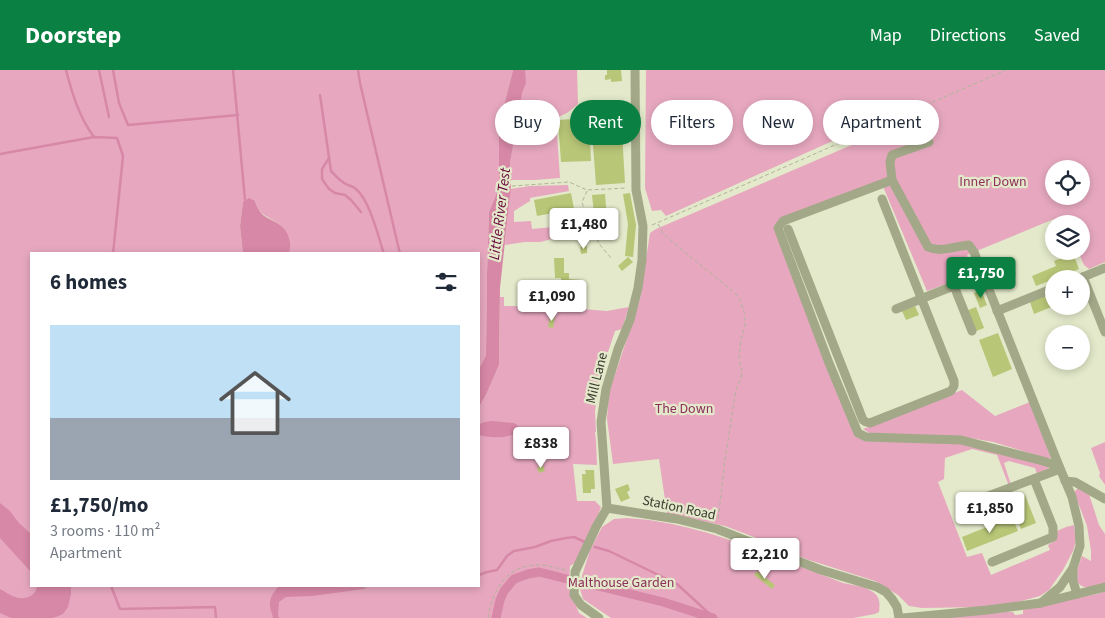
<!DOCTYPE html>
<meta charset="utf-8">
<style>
:root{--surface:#fff;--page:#f6f6f7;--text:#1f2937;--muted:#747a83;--line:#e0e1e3;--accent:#0b8043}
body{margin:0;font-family:"Source Sans 3",sans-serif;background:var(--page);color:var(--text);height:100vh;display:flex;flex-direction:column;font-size:19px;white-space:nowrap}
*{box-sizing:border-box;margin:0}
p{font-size:16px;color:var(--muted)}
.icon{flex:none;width:28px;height:28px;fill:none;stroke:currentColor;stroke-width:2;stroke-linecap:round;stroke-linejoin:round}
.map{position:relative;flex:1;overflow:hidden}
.drawer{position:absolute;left:30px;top:182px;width:450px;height:335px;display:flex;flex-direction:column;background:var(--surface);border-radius:0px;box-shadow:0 2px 8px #0003}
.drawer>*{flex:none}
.hud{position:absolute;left:495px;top:30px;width:475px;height:45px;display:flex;gap:10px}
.buttons{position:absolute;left:1045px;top:90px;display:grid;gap:10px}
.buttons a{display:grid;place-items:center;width:45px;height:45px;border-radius:50%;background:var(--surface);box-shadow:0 2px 8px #0003;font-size:25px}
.price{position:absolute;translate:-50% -42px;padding:0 11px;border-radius:5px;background:#fff;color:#222;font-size:16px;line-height:32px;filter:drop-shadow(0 1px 2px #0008)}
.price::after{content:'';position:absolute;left:50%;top:30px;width:15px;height:11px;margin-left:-8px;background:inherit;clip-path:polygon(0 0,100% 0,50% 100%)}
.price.active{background:var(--accent);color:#fff}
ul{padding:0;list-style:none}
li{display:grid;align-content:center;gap:10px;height:265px;padding:0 20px}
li+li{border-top:1px solid var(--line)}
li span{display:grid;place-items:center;height:155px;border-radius:0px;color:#555}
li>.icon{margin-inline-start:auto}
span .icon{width:90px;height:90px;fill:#fffc;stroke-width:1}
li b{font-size:21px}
h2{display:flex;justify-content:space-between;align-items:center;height:60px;padding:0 20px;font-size:21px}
.tag{padding:0 18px;border-radius:22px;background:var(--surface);box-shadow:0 2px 8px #0003;font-size:18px;line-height:45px}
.tag.active{background:var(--accent);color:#fff}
header{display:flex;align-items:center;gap:30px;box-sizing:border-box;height:70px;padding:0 25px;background:var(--accent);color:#fff}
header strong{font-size:24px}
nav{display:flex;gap:28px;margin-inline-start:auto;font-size:18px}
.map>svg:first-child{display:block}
.green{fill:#e7a8bf;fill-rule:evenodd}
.water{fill:#d788a6}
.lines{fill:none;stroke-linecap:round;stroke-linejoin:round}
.stream{stroke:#d788a6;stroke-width:2.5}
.canal{stroke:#d788a6;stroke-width:9}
.building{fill:#b8c677}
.path{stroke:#afb49b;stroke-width:1;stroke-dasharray:4 2.5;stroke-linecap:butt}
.minor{stroke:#a3a988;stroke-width:9}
.labels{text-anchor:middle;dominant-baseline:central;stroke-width:4.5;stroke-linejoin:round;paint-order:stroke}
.park-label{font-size:14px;fill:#8d305b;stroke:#e3e9ca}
.street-label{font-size:14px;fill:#3b3d31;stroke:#e3e9ca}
.water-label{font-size:15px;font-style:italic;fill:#660339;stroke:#e3e9ca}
</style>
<header>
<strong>Doorstep</strong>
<nav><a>Map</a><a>Directions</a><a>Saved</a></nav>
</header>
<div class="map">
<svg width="1105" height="548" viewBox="0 0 1105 548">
<rect width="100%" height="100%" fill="#e3e9ca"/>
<g class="green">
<path d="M0,0H513L499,55V117L489,142L487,204L486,285L479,299V184H289C291,177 285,159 280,155C268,145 261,148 255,131L243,132L240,156L243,184H31V516H479V337L486,325L499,295L500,227H504V236H546L607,241L629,237L622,259L615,261L600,306L595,341L596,362H595L596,371L597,395L573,394L577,431H595L601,437L597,448L576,492L570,496L569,518L579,543L587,548H0Z"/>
<path d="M524,0H577L578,34L567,43L556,48L560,108L535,110H511L510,93Z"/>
<path d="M646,0H1105V192L1089,199L1084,195L1078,181H1081V154H1056L1054,149L967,185L973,204L927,221L882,114L783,151L779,158L858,363L959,372L1051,397L1037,404L1035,398L1009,391L1004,393L1011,415L1009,416L997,385L972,379L945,388L944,409L938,412L967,487L982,483L991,505L1050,480L1048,475L1056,470L1057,461L1066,457L1074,455L1076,471L1073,481L1063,500L1049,520L1040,526L1011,534L983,537L922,538L909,536L898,525L875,511L806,489L762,470L725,456L667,443L659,389L613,394L607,349L609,323L640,229L650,163L656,159L854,74L870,55L848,64L666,146L661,140L652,141L645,118ZM1054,99H1081V126H1054Z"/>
<path d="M568,115L569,121L530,128V131L514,141V152L531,151L532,159L563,156L569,158L573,167H558L541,172H525L505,175L510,119L530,116Z"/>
<path d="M962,320L995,346L1030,332L1051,388H1046L993,372L964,367L869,363L863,359Z"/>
<path d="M1105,372V415L1099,406L1100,403L1091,378Z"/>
<path d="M1079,417L1089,424L1099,455L1105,464V515C1099,516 1091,519 1085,517C1070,514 1079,495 1082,486L1091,491V481L1087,456L1074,422Z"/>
<path d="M627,448C697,452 761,482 825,506C831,508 837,511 843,513C853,515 864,516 873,522C880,527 880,533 879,542L875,544L853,548H611L583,529L580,519L582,506L590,480L602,457L614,449Z"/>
<path d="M1105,521V548H938L1005,542H1013L1015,545L1023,544V540L1033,537L1097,524Z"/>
</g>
<g class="water">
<path d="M513,0H525L526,13L522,23L510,93L511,116L500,218L499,295L486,325L479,337V299L486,285L487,204L489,142L499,117V55Z"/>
<path d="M249,128L255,131C256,135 259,141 263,145C268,149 275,151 280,155C289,162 292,173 289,184H243L240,156L243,132Z"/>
<path d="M492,351L514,353L517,355L519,358L518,362C506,369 491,368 479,365V354L485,352Z"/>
<path d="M0,433L10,441L19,453L31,464V502L0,468Z"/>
<path d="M37,516H71V524L68,537L63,544L56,547L52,548H11L0,543V519C6,522 12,527 19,528C27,529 37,525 37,516Z"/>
<path d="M279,516H368L364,519L312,526L286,527L279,532L278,545L279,548H273C272,544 270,539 270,535C269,528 275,520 279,516Z"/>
</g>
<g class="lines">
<g class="stream">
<path d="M66,0C72,23 79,47 94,67"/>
<path d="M99,0L109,47"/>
<path d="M113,0L119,33L128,55L238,45"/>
<path d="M233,0L245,130"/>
<path d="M358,0L360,13L400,184"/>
<path d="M320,25L331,101C336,106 340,111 346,114C349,116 353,116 356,119C370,131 378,166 384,184"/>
<path d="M0,84L94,67L117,68L123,86L113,184"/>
<path d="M329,88L322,99V109L329,119L335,123L345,125L351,130L361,142"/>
<path d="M595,477L609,481L677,514L714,548"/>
<path d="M479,505L487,502L497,500L507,486L514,481L535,477L551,471L566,468L574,467L585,472"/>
<path d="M111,516L120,539L215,537L216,548"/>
</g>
<g class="canal">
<path d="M586,513L663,532L713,548"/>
<path d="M496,548L500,530L504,521L514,509L528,504L539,502L567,509"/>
</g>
</g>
<g class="building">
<path d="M607,0H621L622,11L611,12V9L605,10V5H607Z"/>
<path d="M621,46L625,113L596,115L591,48Z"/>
<path d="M589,48L591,91L561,92L558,50Z"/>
<path d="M571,123L574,139L537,146L534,130Z"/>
<path d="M630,123L636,155L633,187L625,186L628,154L623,124Z"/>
<path d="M605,124L608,161L596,162L592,125Z"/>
<path d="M587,176V183L581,184L580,177Z"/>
<path d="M1073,183L1079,199L1036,216L1032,206L1056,196L1054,191Z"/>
<path d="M628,187L633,192L622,201L618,196Z"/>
<path d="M554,188H564V203H569V209L581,210L579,229L560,227L561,208H555Z"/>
<path d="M981,220L987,235L980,238L974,223Z"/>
<path d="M1054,222V236L1034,244L1030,232Z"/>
<path d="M915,236L919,245L906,250L902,241Z"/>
<path d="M976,237L984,258L974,262L966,241Z"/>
<path d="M550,247H555L553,258L548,257Z"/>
<path d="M998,263L1012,299L993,307L979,270Z"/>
<path d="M543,395L545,401L539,403L537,398Z"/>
<path d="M585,400H594L595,419H591V423H583L582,404H586Z"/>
<path d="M628,414L630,420L627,422L630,428L621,432L615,419Z"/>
<path d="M1025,425L1036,453L1021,459L1010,431Z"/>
<path d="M1012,447L1018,461L967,481L962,467Z"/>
<path d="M757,501L775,515L772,519L754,505Z"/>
</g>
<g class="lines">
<g class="path">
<path d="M499,117L569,112L587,120L627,118"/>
<path d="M587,121L582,132L586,147L600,175L612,189"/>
<path d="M658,154L663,163L676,175L735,223L741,232L745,245V256L741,269L739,289L742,301L741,309L736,319L725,390L718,451"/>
<path d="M652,155L657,153L1006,0"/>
<path d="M363,516L364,519"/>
<path d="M488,548C492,521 506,496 536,495C546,494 557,499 567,500"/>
</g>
<g class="minor">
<path d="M929,72L892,85L890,92L892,110L928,177C941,183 955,176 969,175L974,182L1059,396L1072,427L1079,456L1080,476L1073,498L1060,517L1041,533"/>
<path d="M892,110L783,151L778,158L829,293L858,363L866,367L961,370L1043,391L1059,396"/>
<path d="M788,159L863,350L866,352L870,353L951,321L954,316V311L882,129"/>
<path d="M1083,207L1105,262"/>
<path d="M1078,209L1105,198"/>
<path d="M986,214L1011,204"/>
<path d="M954,216L972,261"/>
<path d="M896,239L983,204"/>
<path d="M997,241L1054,218"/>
<path d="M1065,411L1075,412L1105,429"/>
<path d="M967,434L1060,399"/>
<path d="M607,438L677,449L717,459L821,500L877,517L886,522L892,529L897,537L899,548"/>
<path d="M992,492L1053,467V457L1034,409"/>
<path d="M1073,498V511L1077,524"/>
<path d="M599,548L581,535L574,525L575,502L596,457L607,438L601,352L606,319L618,279L630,250L638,218L642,190L643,156L636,120L635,0"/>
<path d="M903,548L987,540L1041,533L1105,517"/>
</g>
</g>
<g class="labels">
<g class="park-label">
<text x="993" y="112">Inner Down</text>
<text x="684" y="339">The Down</text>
<text x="621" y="513">Malthouse Garden</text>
</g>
<g class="street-label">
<text transform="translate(597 308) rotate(-76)">Mill Lane</text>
<text transform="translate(679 438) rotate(12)">Station Road</text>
</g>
<g class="water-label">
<text transform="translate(500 144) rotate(-83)">Little River Test</text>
</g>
</g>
</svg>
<div class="buttons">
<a><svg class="icon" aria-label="locate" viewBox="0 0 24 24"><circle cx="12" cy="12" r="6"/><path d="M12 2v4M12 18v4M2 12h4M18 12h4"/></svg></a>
<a><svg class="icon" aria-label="layers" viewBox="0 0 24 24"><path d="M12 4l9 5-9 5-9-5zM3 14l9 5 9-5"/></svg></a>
<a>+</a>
<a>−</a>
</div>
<b class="price" style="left:584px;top:180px">£1,480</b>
<b class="price active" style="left:981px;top:229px">£1,750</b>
<b class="price" style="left:552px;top:252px">£1,090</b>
<b class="price" style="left:541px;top:399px">£838</b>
<b class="price" style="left:990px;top:464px">£1,850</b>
<b class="price" style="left:765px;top:510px">£2,210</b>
<div class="hud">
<a class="tag">Buy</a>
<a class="tag active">Rent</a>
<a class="tag">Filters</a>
<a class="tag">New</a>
<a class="tag">Apartment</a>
</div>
<section class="drawer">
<h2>6 homes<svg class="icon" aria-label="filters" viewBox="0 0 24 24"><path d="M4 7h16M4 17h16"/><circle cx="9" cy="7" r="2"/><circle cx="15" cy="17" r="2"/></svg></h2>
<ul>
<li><span style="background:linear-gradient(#bfe0f5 60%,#9aa5b1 0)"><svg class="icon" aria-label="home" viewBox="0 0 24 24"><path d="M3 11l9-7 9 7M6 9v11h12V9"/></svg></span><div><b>£1,750/mo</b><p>3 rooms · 110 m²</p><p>Apartment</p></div></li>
</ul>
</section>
</div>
